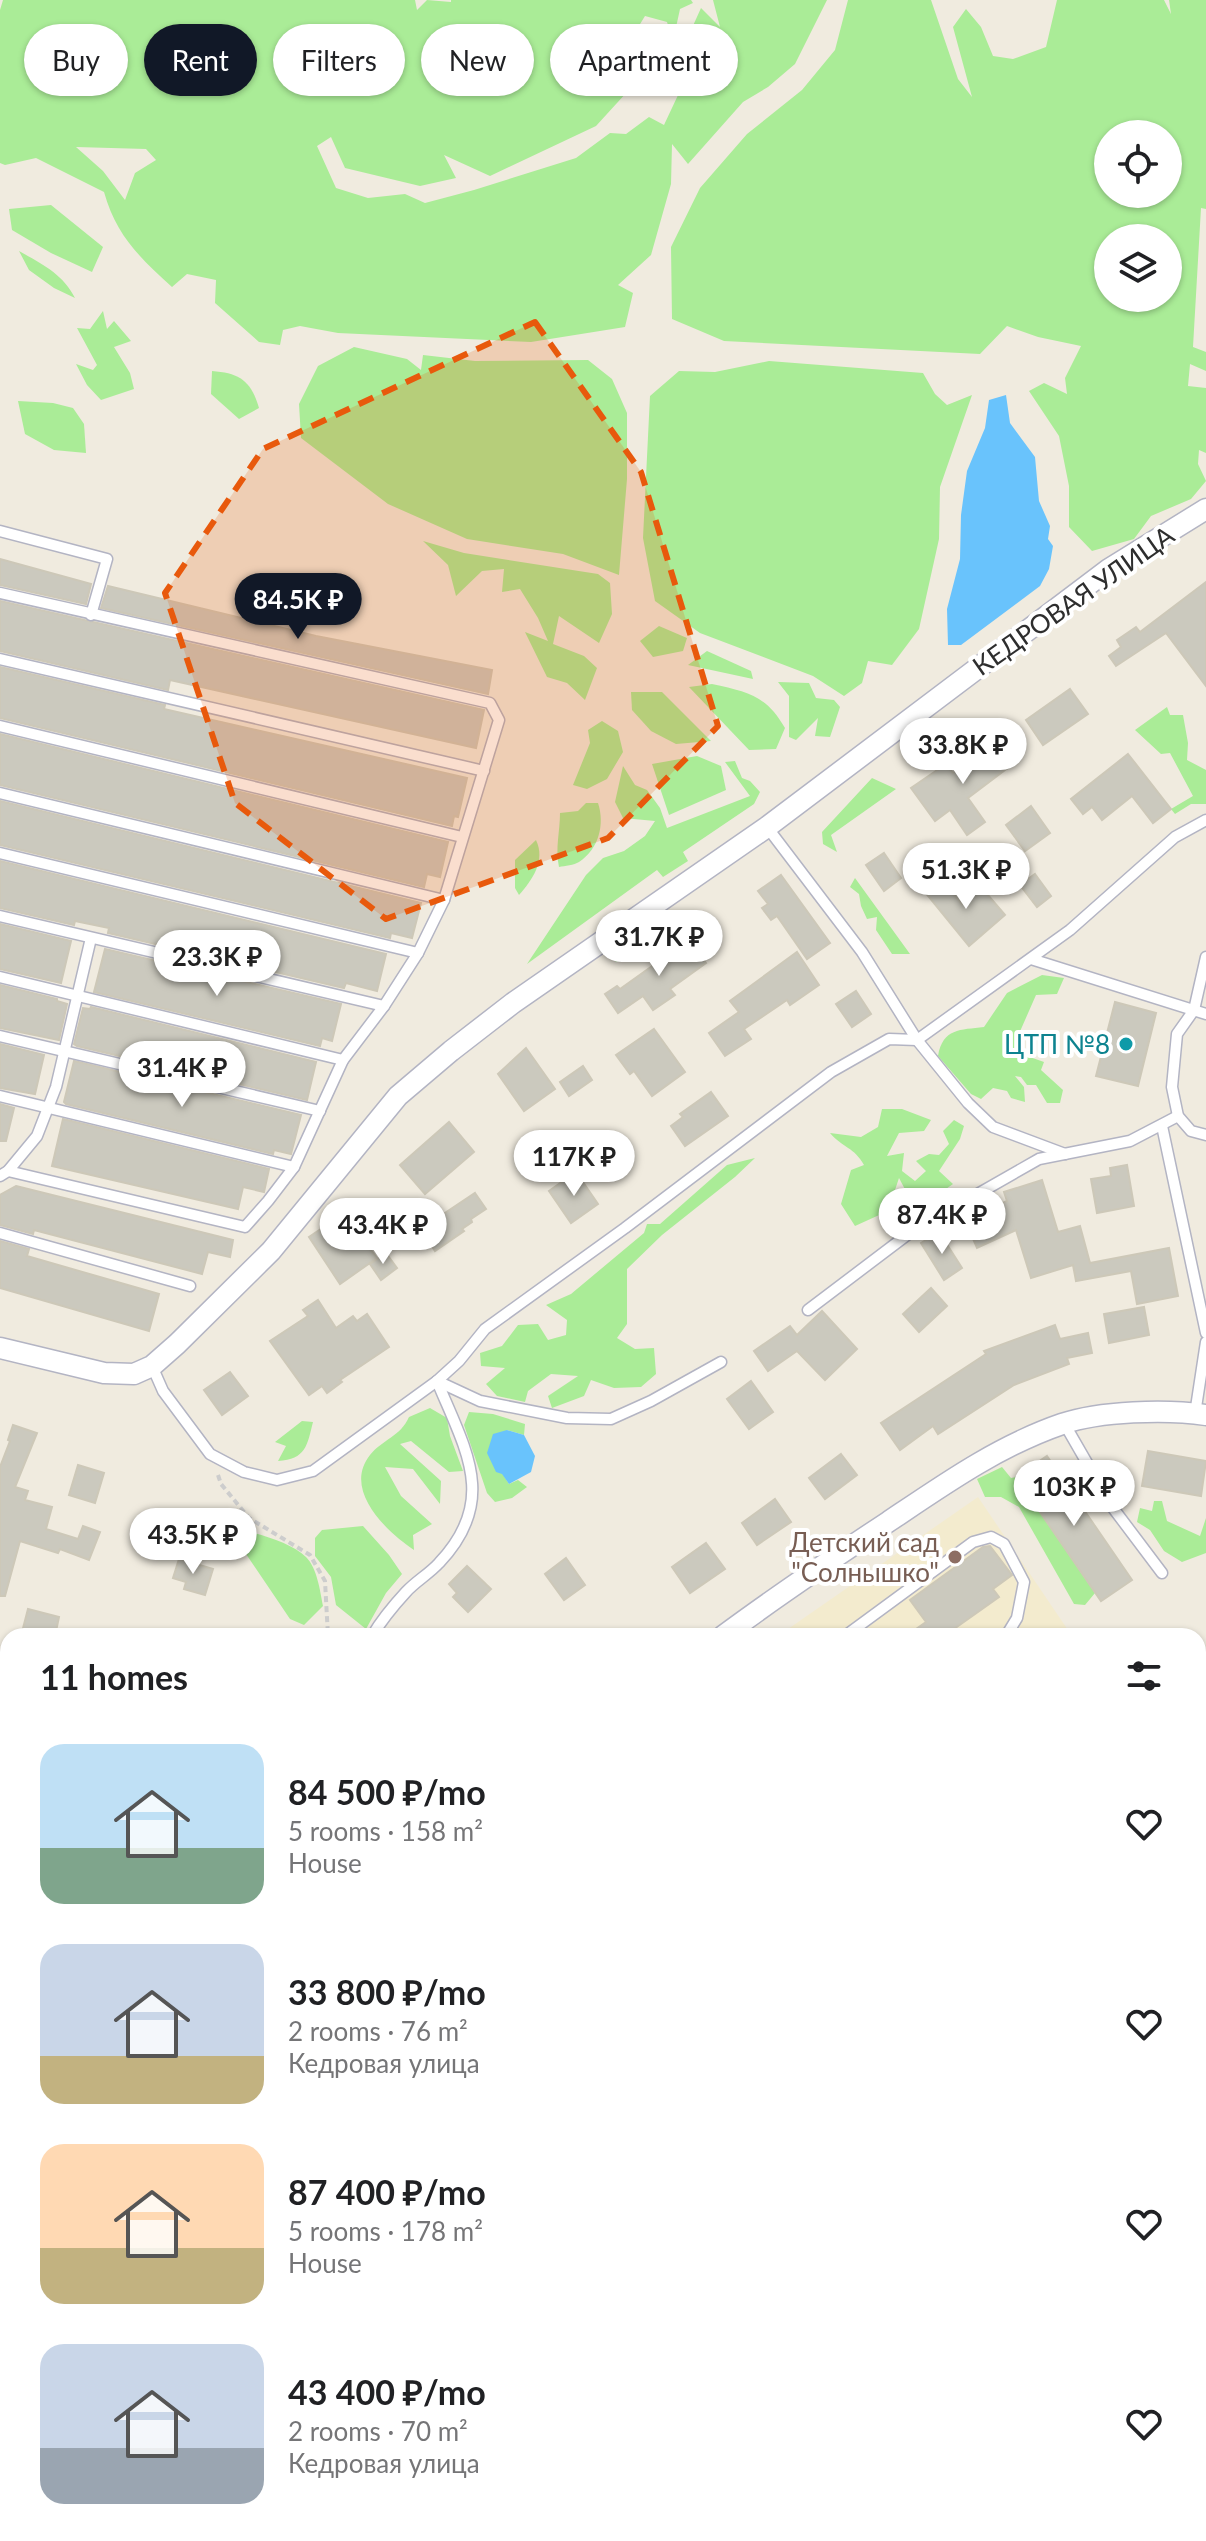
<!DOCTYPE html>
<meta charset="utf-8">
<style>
:root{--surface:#fff;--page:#f2f2f2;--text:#202124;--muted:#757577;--accent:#111827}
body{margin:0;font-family:Lato,sans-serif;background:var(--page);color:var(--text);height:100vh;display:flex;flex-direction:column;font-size:30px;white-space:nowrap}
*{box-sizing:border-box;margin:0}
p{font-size:26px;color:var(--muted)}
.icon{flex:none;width:44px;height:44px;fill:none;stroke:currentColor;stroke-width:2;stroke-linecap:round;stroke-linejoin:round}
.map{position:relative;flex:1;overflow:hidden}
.side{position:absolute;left:0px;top:1628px;width:1206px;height:914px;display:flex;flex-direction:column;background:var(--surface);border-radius:24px 24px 0 0;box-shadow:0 2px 6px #0004}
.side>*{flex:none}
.hud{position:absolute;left:24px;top:24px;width:800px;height:72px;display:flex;gap:16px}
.buttons{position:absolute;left:1094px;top:120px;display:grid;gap:16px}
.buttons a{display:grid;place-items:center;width:88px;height:88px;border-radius:50%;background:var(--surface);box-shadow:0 2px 6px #0004;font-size:40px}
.price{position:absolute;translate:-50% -68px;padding:0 18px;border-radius:28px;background:#fff;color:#222;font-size:26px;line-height:52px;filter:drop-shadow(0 2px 4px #0008)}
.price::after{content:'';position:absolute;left:50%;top:48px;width:24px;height:18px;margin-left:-12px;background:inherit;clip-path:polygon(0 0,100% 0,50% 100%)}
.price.selected{background:var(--accent);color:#fff}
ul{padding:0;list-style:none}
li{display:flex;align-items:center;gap:24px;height:200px;padding:0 40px}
li span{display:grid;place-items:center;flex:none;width:224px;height:160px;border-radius:24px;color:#555}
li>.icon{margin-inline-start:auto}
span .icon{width:96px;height:96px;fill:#fffc;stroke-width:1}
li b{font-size:34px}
h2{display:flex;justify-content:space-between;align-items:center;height:96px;padding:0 40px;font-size:34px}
.chip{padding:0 28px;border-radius:36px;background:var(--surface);box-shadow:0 2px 6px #0004;font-size:28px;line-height:72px}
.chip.selected{background:var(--accent);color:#fff}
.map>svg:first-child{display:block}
.education{fill:#f3ebce}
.green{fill:#aaec97;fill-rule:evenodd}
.water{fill:#69c3fc}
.building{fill:#cbc9be;stroke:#cdc8b8;stroke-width:2}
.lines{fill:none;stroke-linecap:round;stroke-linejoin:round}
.service-casing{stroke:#b3b4c3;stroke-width:13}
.minor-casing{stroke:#b3b4c3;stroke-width:23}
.tertiary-casing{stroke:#b3b4c3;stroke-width:29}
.path{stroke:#cdcdcd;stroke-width:4;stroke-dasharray:6 4;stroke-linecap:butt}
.service{stroke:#fff;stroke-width:10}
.minor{stroke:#fff;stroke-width:20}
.tertiary{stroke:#fff;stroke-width:26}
.marked{fill:#e8590c;fill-opacity:0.2;stroke:#e8590c;stroke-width:6;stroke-dasharray:16 10;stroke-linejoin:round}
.culture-dot{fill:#0f9aa8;stroke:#fff;stroke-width:3}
.education-dot{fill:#8d6e63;stroke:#fff;stroke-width:3}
.labels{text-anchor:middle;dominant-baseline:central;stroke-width:8;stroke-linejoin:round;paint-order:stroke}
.street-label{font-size:26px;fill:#2e2e2e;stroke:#fff}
.culture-label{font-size:26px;fill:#0d838f;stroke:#fff;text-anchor:end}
.education-label{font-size:26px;fill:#785e54;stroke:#fff;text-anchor:end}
</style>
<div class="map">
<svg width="1206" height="2541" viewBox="0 0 1206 2541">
<rect width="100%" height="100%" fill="#f0ebdf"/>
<path class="education" d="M978,1497L1072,1636H778Z"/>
<g class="green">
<path d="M3,0H415L417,10L427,0L451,2V0H691L693,3L680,9L673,41L667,22L645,16L629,42L638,80L596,126L490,176L444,155L456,178L420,186L345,168L331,137L317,146L336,188L368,198L405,194L425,203L474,190L576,158L610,133L626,134L649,117L664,125L686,78L678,59L701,8L720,27L713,0H827L795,64L768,87L743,102L688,164L672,144L671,184L651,255L618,285L633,293L625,327L531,342L338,333L300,326L283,330L280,345L259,342L215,303L216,280L187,274L172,287C139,257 116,235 104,192L36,158L5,165L0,163V10ZM76,147L146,149L156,160L135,173L125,200L103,171Z"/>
<path d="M848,0H931L958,79L972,97L953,27L966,9L981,27L993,56L1013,59L1046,47L1057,0H1164L1171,14L1169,0H1206V209L1201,208L1193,347L1206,352V371L1190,364L1188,386L1206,388V453L1199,450L1198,464L1206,481L1191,499L1151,516L1134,539L1092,551L1069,527V486L1059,436L1029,391L1044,383L1067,394L1065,378L1081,346L1038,337L1007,326L980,354L724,341L672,319L671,247L700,188L747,134L802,90L835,50ZM1168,134V194H1108V134ZM1168,238V298H1108V238Z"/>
<path d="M51,205L103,247L92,272L51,253L12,230L9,209Z"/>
<path d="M19,251C42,264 63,274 75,298L54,288L29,270Z"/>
<path d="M103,311L107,329L114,321L131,341L114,347L130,373L134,389L101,400L87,385L76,364L93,370L97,365L77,328L90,329Z"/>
<path d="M354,347L407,359L421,370L423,355L475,361L588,360L612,379L627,413V479L619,575L563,554L467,539L388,504L301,438L299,404L318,366Z"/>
<path d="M769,361L923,373L935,394L947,405L972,395L940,487L939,539L919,629L892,665L868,661L862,683L844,696L813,676L700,633L655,601L643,538L650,396L679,371L715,372Z"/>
<path d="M212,371C240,373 251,381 259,408L239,419L211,394Z"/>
<path d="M18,401L53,403L73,408L84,424L86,453L54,450L25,434Z"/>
<path d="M423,541L464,553L598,574L610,583L612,614L599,643L559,616L553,644L584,656L597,668L585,700L567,683L547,677L525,632L548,641L538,618L520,589L502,592L504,569L482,571L456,596L448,565Z"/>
<path d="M659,626L687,638L683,651L653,657L640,641Z"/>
<path d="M707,651L751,671L753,679L688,665Z"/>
<path d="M778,682L809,683L816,698L834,700L840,707L830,737L815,736L818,718L796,740L789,737V696Z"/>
<path d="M712,684C748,692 766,695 785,728L776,749L749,750L689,687Z"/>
<path d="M631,692H662L711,741L676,744L651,731L632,710Z"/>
<path d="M1167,707L1170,715H1183L1188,743L1187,760L1206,770V804H1191L1175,814L1171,809L1193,796L1170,753L1161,754L1135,730Z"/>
<path d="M602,721L618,731L623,752L607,779L587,789L573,785L590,743L588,730Z"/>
<path d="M697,756L721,766L726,790L669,815L652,764Z"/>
<path d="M735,761L742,778L750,781L760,792L754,804L683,852L688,861L663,877L657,870L527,964L586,875L603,858L624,851L645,836L655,821L623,818L615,802L623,766L635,785L647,790L660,808L667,828L750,796L725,762Z"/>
<path d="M872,778L896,789L831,835L837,852L823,844L822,832Z"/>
<path d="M586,803H598C605,824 599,849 579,862C574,865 565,866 559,867C555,848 560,832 560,813L578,811Z"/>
<path d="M536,840C546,861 532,880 519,895L515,888V860Z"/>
<path d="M855,878L910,954H892L876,930L877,917L867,919L861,906L859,894L850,887Z"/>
<path d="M650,922L666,925L644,947L627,952L616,962L609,952Z"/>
<path d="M1042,975L1064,978L1057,994L1036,995L1018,1036L1024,1055L1044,1062L1041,1070L1063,1090L1060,1103H1047L1036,1085H1027L1021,1077L1015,1076L1024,1087L1025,1102L1011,1098L1007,1091L993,1088L981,1099L971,1094L938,1056C943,1028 960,1030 984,1027L1007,993Z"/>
<path d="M882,1109H902L931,1120L924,1131L899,1133L887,1156L904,1153L902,1171L915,1181L926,1171L916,1161L929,1154L939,1155L949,1144L943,1131L954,1120L964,1126L960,1139L939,1171L953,1184L916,1210L899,1178L888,1211L855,1226L841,1204L851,1170L864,1165C854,1147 843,1148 830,1133L861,1137L878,1127Z"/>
<path d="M755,1158L735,1177L662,1235L627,1269V1324L617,1338L635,1349L654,1348L656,1374L641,1387L614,1388L591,1380L584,1396L552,1408L548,1396L578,1376L551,1374L528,1391L525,1402L497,1396L486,1384L505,1368L481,1366L480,1353L502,1346L518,1325L538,1324L548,1340L566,1335L567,1320L546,1305L571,1294L644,1233L647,1224H660L727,1165Z"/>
<path d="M430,1408L447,1418L450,1436L463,1471L449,1472L411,1441L400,1444L441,1481L440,1504L413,1469L385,1467L401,1496L432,1524L413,1535L414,1550C387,1532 342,1490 370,1455C383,1439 400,1437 409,1417Z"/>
<path d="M469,1412L493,1414L525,1424L524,1435L507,1430L502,1473L509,1484L518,1480L527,1487L512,1498L495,1502L487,1493L464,1425Z"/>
<path d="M302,1421L313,1422C307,1446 306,1459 278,1461L286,1446L275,1442Z"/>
<path d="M1002,1467L1011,1478L1016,1477L1095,1593L1085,1605L1074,1604L1019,1507L1001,1497H985L977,1479Z"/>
<path d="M1154,1501H1162L1167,1521L1200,1536L1206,1518V1553L1182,1562L1164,1551L1150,1530L1137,1522L1140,1508L1152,1511Z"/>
<path d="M227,1526C250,1532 289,1540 306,1557C317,1568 320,1590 323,1606L304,1625L290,1619Z"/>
<path d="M363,1526L389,1555L402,1574L386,1593L366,1629L336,1605L331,1577L315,1556V1538L322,1530Z"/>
</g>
<g class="water">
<path d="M1006,395L1010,423L1035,457L1039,501L1050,526L1048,539L1053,546L1049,569L1040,586L961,645H948L947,609L960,559L961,515L967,471L985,428L989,400Z"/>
<path d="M507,1430L524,1435L535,1456L531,1472L509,1484L502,1474L496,1472L487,1453L493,1434Z"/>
</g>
<g class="building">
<path d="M0,559L91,584L86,604L0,585Z"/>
<path d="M1206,582V686L1166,633L1116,666L1109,656L1121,647L1117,640L1136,627L1140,632Z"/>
<path d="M108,586L316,636L492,670L488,694L101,608Z"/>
<path d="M0,601L484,710L476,748L170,680L168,690L0,651Z"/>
<path d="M0,667L165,705L164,709L467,778L458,817L454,816L452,826L0,718Z"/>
<path d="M1070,689L1088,714L1043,745L1026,720Z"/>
<path d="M0,734L448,842L440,877L427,874L424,887L0,785Z"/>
<path d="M1002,738L1017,761L968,798L985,822L967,835L950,810L935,821L911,788L946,764L953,773Z"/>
<path d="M1128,754L1171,809L1153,823L1132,796L1102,820L1092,807L1083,814L1071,799Z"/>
<path d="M0,801L421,903L412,938L391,933L390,938L0,845Z"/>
<path d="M1031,806L1050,833L1025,851L1006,825Z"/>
<path d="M884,853L901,878L884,891L866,865Z"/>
<path d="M0,861L386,954L377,991L346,983L344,988L108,933L109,928L75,921L74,925L0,908Z"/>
<path d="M1035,874L1051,896L1037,907L1020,885Z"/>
<path d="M781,875L830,943L807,959L777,916L771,920L762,908L768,904L758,891Z"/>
<path d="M940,878L962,904L981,887L1005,915L969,946L924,891Z"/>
<path d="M0,924L71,941L61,983L0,969Z"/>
<path d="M685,935L706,963L670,989L675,995L653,1010L643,996L618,1013L605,994L617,986L620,989L676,949L672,944Z"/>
<path d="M105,949L341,1004L332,1041L322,1038L320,1046L94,992Z"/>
<path d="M797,952L819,985L790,1005L787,1000L744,1029L751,1039L725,1056L709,1033L739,1012L730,1001Z"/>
<path d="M0,985L57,999V1001L67,1004L59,1040L0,1028Z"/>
<path d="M856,991L871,1014L852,1027L836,1004Z"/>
<path d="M1115,1002L1156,1013L1138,1086L1096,1076Z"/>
<path d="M91,1007L316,1062L307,1100L77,1046L74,1044L83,1008L90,1009Z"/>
<path d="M654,1029L685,1072L652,1096L634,1071L630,1074L616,1055Z"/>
<path d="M0,1044L44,1055L35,1094L0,1088Z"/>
<path d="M526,1048L555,1089L524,1111L498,1074Z"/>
<path d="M74,1061L301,1115L291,1154L274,1150L273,1154L66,1104L64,1102Z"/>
<path d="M583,1066L592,1080L569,1096L560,1082Z"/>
<path d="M711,1092L728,1116L685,1146L671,1126L683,1117L680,1114Z"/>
<path d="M0,1104L14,1108L6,1141H0Z"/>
<path d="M63,1119L269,1169L264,1192L243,1187L238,1209L52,1166Z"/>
<path d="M449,1122L474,1152L425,1194L400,1165Z"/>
<path d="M569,1135L582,1154L568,1164L554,1145Z"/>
<path d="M1127,1165L1134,1206L1097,1213L1091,1179L1111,1176L1110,1168Z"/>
<path d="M576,1172L598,1204L571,1223L549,1191Z"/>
<path d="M1042,1180L1058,1232L1080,1226L1090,1263L1169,1248L1178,1296L1137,1304L1131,1271L1076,1281L1073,1265L1031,1278L1016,1230L977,1248L965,1220L1007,1201L1004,1192Z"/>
<path d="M16,1186L233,1240L230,1257L208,1252L202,1274L34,1230L33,1234L0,1225V1195Z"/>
<path d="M475,1193L486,1209L471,1219L472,1222L462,1229L464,1231L435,1251L421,1229Z"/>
<path d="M352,1208L373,1239L367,1245L377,1258L340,1284L309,1237Z"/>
<path d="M939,1232L962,1268L944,1280L921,1243Z"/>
<path d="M0,1241L29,1249L27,1256L159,1294L149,1331L0,1288Z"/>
<path d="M386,1253L397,1268L381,1280L370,1264Z"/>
<path d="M931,1288L947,1306L919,1332L903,1314Z"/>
<path d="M318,1300L336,1328L353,1316L357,1321L367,1314L389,1347L340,1380L342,1382L327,1393L322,1386L309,1395L270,1341L308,1316L303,1310Z"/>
<path d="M1144,1307L1149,1335L1109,1343L1104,1314Z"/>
<path d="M822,1311L857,1349L825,1380L797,1351L768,1371L754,1351L790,1326L797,1335Z"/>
<path d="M1055,1325L1060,1339L1088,1333L1092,1353L1067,1358L1069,1364L1014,1385L938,1434L933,1426L900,1450L881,1423L986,1354L984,1351Z"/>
<path d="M230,1372L248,1396L222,1415L204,1390Z"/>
<path d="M751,1381L773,1412L749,1429L727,1399Z"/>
<path d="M13,1425L37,1433L15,1487L28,1491L25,1500L52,1507L46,1529L78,1539L83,1526L100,1532L89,1560L60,1549L58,1553L20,1541L5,1596H0V1467L10,1441L8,1440Z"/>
<path d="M1148,1451L1206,1461L1201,1496L1142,1486Z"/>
<path d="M841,1454L857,1475L825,1499L809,1478Z"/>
<path d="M1047,1456L1132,1580L1101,1601L1016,1477Z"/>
<path d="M78,1465L104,1473L95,1503L69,1495Z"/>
<path d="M775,1499L791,1522L757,1545L742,1523Z"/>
<path d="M706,1543L725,1569L690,1593L672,1567Z"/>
<path d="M990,1546L1012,1575L993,1589L999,1597L944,1636H906L926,1622L910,1600L983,1547Z"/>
<path d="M566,1558L585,1585L564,1600L545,1574Z"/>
<path d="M179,1559L213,1569L205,1595L184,1589L186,1582L173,1578Z"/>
<path d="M467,1566L491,1589L468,1612L453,1597L457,1593L449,1584Z"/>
<path d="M28,1609L59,1617L55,1636H21Z"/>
</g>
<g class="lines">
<g class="service-casing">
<g id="service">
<path d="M0,531L107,559L91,615"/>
<path d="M0,593L490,703L499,720L444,900L418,953L384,1006L343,1060L294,1167L268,1201L245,1227L8,1171"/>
<path d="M0,659L484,771"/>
<path d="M0,726L462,837"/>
<path d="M0,793L444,900"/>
<path d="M767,827L862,952L917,1040L968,1103L993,1127L1065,1154"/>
<path d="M0,853L418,953"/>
<path d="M0,916L384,1006"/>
<path d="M1206,957L1194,1010L1177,1034L1172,1087L1178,1116L1191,1131L1206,1135"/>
<path d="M1031,959L1206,1014"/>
<path d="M0,977L343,1060"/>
<path d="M0,1036L320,1111"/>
<path d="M0,1096L294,1167"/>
<path d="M1162,1126L1206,1333"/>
<path d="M0,1176L8,1171L37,1136L56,1087L91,938"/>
<path d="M0,1233L190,1286"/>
<path d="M808,1310L911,1232L1039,1159L1130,1141L1178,1116"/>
<path d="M152,1366L163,1391L210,1454L244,1472L277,1480L313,1471L437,1381L459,1361L485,1329L625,1228L831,1072L889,1039L917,1040L1070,930L1175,837L1206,820"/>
<path d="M437,1381L480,1401L567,1418L611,1419L651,1401L721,1362"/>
<path d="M1195,1414L1206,1342"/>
<path d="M1064,1423L1113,1508L1162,1573"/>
<path d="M372,1636C381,1621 394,1605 406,1592C416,1581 429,1574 439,1563C499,1500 465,1449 437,1381"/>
<path d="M845,1636L973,1542L991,1537L1004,1544L1024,1582L1017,1618L1006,1636"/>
<path d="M1198,1820L1206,1821"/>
<path d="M1198,2056L1206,2023"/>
<path d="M1198,2178L1206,2179"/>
<path d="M1198,2298L1206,2300"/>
<path d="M0,2301L8,2303"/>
<path d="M173,2534L176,2541"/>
<path d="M653,2534L680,2540"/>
<path d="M928,2534L933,2541"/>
<path d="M1088,2534L1118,2541L1120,2534"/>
<path d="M0,2540L4,2541"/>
<path d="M265,2541L266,2534"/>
<path d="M466,2541L467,2534"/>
<path d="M1203,2541L1206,2526"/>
</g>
</g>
<g class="minor-casing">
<g id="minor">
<path d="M0,1348L104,1373L134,1374L152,1366L177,1344L271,1251L398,1096L451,1051L513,1003L767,827L1109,569L1206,509"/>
<path d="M723,1636C777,1596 832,1559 888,1522C943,1485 998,1446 1062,1424C1100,1411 1166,1409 1206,1415"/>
<path d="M370,2541L372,2534"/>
</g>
</g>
<g class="tertiary-casing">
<g id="tertiary">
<path d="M0,2152L8,2154"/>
<path d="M1198,2444L1206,2446"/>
</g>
</g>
<path class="path" d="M218,1475L221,1484L249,1518L310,1555L325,1581L328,1636"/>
<use href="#service" class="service"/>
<use href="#minor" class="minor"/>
<use href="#tertiary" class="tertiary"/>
</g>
<path class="marked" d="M535,322L641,472L718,726L608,838L386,919L235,803L165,593L263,449Z"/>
<circle class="culture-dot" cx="1126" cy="1044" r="8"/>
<circle class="education-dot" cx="955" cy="1557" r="8"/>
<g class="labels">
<g class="street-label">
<text transform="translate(1073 600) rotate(-35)">КЕДРОВАЯ УЛИЦА</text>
</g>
<g class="culture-label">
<text x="1110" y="1044">ЦТП №8</text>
</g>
<g class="education-label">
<text x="939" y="1542">Детский сад<tspan x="939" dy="30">"Солнышко"</tspan></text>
</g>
</g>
</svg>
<div class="buttons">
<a><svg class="icon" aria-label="locate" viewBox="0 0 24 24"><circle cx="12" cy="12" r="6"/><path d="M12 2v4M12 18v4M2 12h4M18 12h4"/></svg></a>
<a><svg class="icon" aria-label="layers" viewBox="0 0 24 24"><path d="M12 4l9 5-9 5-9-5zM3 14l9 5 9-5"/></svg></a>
</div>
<b class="price selected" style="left:298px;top:641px">84.5K ₽</b>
<b class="price" style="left:963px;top:786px">33.8K ₽</b>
<b class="price" style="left:966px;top:911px">51.3K ₽</b>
<b class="price" style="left:659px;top:978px">31.7K ₽</b>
<b class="price" style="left:217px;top:998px">23.3K ₽</b>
<b class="price" style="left:182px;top:1109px">31.4K ₽</b>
<b class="price" style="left:574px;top:1198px">117K ₽</b>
<b class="price" style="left:942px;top:1256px">87.4K ₽</b>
<b class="price" style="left:383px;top:1266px">43.4K ₽</b>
<b class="price" style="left:1074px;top:1528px">103K ₽</b>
<b class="price" style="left:193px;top:1576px">43.5K ₽</b>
<div class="hud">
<a class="chip">Buy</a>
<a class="chip selected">Rent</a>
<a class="chip">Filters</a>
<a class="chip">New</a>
<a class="chip">Apartment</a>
</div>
<section class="side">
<h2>11 homes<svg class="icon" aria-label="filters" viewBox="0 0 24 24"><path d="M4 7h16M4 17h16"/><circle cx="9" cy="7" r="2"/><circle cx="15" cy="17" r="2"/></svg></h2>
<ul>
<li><span style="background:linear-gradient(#bfe0f5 65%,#7fa58c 0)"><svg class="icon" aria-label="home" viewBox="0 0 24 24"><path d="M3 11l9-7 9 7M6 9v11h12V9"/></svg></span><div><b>84 500 ₽/mo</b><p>5 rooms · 158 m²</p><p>House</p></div><svg class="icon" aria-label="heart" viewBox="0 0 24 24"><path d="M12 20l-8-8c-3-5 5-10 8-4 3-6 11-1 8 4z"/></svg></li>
<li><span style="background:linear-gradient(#c9d6e8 70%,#c2b280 0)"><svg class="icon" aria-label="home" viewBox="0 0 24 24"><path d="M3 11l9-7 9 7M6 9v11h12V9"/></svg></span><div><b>33 800 ₽/mo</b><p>2 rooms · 76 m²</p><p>Кедровая улица</p></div><svg class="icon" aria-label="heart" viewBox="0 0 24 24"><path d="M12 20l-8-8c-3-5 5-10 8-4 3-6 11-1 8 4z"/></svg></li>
<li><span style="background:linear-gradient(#ffd9b3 65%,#c2b280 0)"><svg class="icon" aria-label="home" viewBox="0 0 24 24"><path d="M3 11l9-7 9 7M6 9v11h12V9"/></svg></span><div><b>87 400 ₽/mo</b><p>5 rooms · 178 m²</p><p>House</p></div><svg class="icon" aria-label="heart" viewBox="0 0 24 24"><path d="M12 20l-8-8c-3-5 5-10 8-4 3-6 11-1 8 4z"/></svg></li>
<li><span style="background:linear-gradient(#c9d6e8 65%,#9aa5b1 0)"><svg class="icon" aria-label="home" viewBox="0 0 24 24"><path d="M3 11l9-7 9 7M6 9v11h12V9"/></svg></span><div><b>43 400 ₽/mo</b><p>2 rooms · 70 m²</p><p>Кедровая улица</p></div><svg class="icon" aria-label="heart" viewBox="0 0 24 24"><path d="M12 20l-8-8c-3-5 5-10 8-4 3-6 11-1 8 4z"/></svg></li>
</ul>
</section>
</div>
